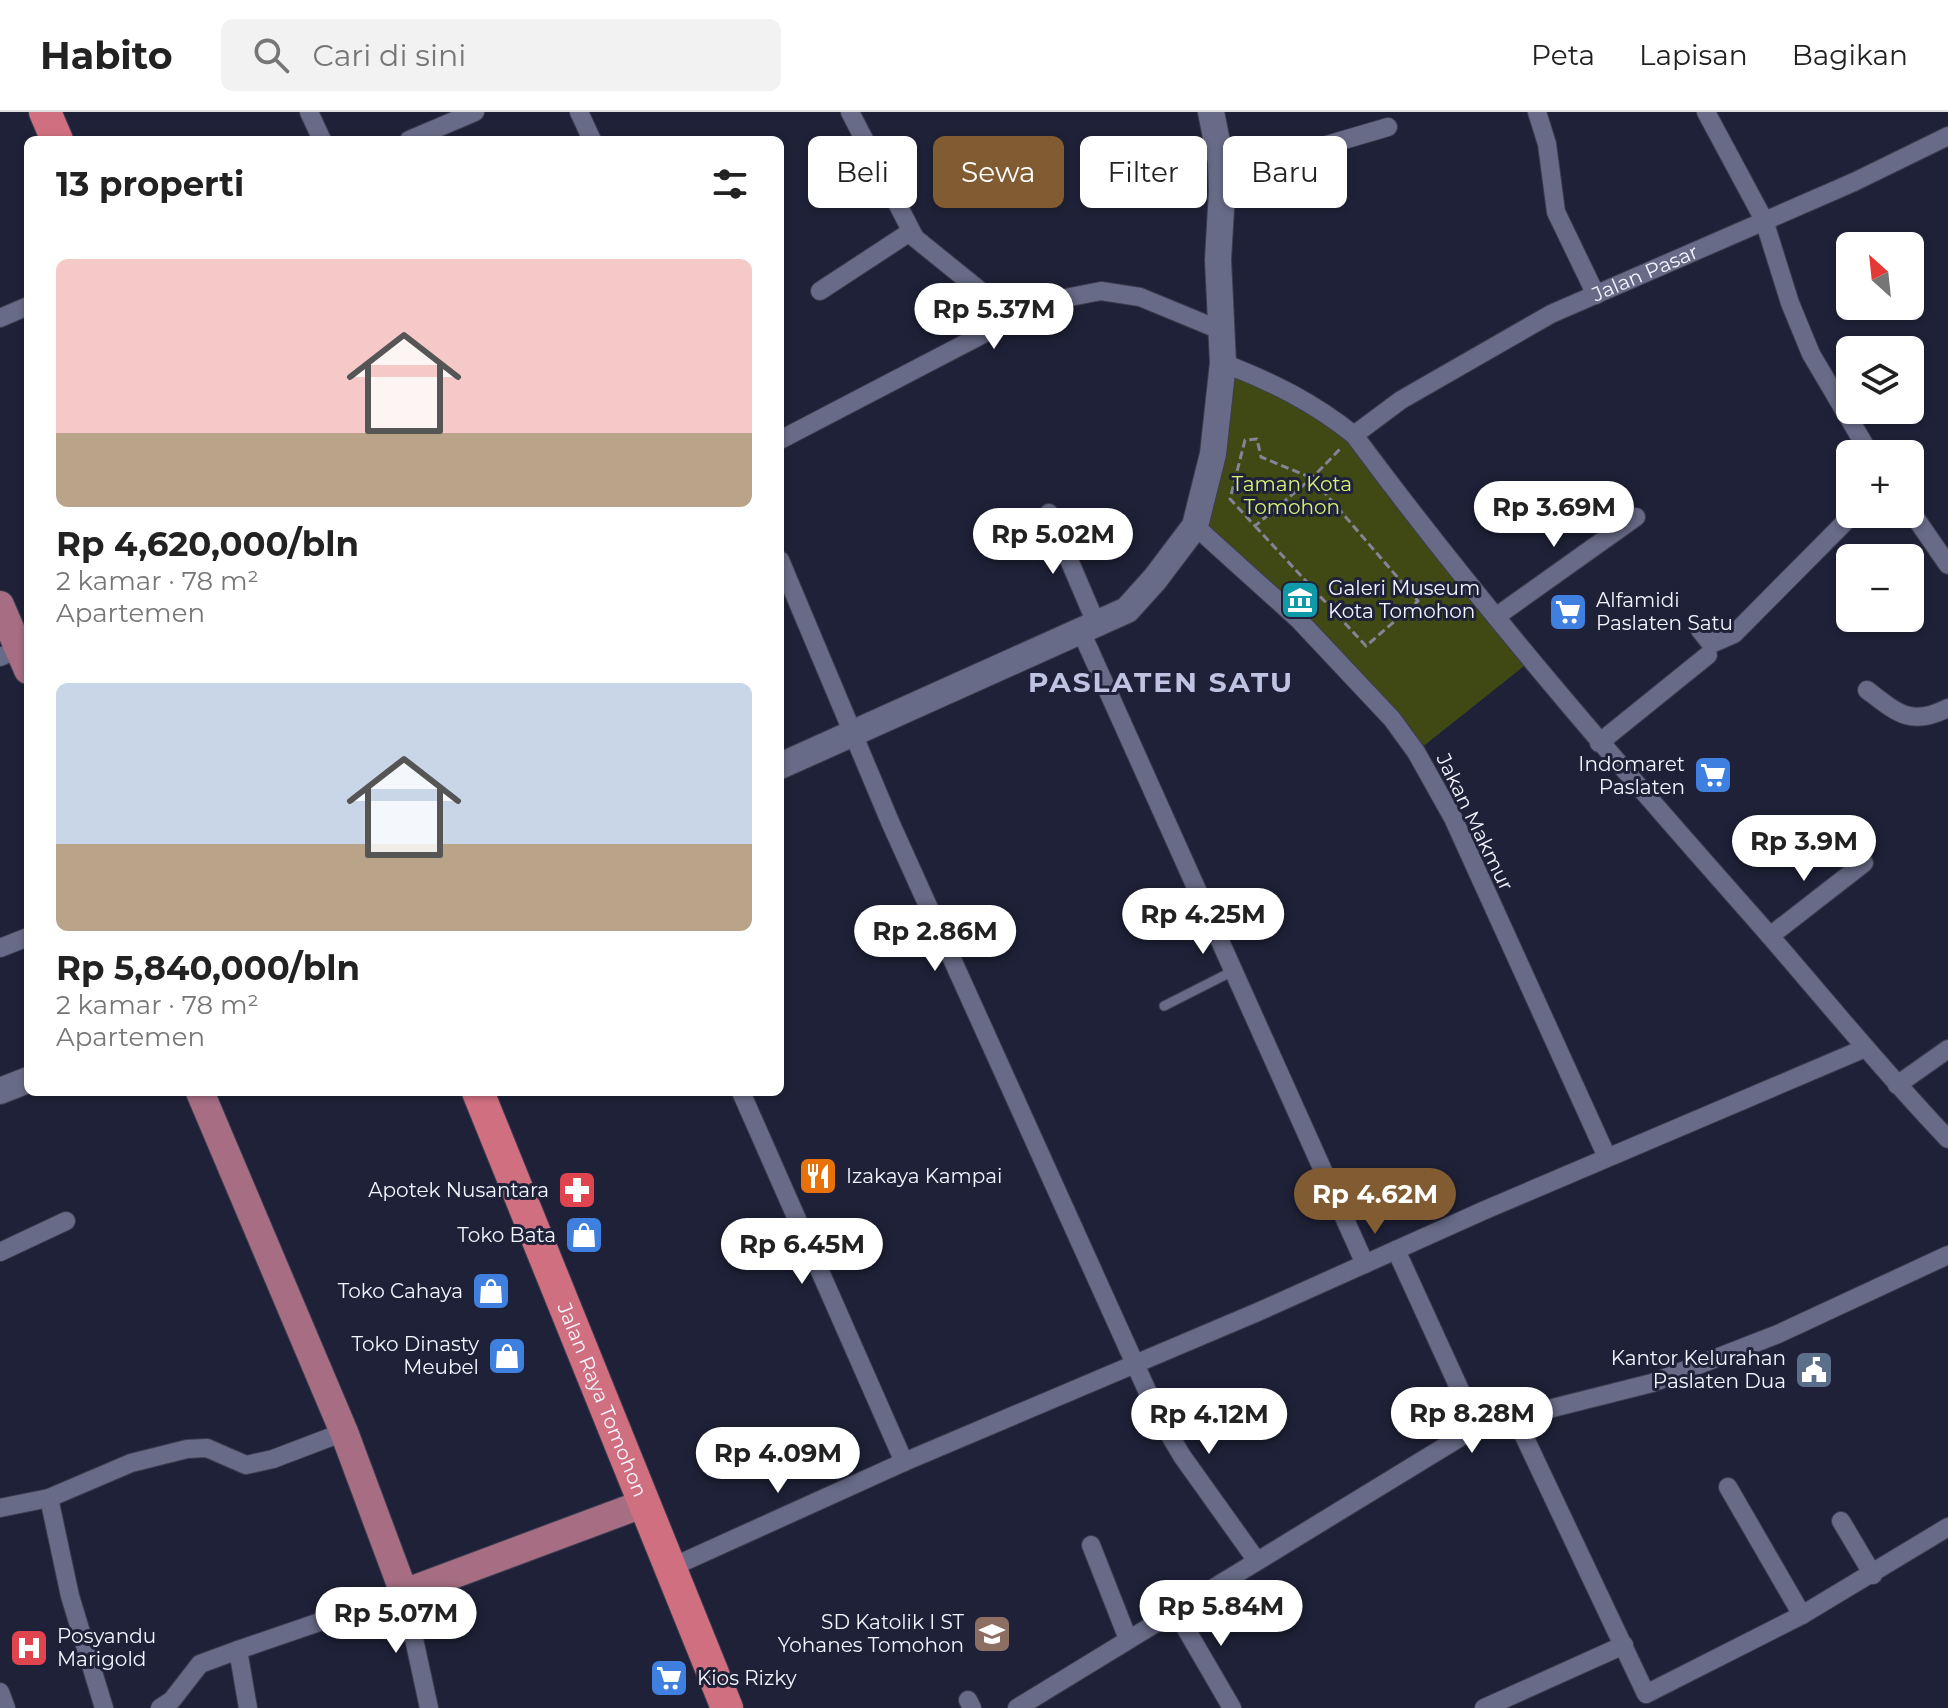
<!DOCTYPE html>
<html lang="id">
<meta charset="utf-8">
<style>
:root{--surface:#fff;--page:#f2f2f2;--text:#222;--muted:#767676;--line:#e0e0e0;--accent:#815c32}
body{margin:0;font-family:Montserrat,sans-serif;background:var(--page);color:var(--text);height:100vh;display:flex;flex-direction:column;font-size:30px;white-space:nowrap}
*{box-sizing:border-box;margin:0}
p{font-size:26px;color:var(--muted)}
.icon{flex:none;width:44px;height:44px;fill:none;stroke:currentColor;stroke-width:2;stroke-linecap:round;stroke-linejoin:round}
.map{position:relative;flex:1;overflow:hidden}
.sheet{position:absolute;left:24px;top:24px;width:760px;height:960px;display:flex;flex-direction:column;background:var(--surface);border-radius:12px;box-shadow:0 2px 6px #0004}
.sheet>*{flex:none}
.hud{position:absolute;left:808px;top:24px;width:760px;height:72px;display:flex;gap:16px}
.needle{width:52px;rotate:333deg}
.buttons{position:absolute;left:1836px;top:120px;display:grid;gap:16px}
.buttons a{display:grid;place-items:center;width:88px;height:88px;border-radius:12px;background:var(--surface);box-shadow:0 2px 6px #0004;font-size:40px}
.price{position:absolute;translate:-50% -68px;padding:0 18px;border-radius:28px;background:#fff;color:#222;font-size:26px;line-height:52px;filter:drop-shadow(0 2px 4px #0008)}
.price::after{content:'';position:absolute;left:50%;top:48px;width:24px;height:18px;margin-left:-12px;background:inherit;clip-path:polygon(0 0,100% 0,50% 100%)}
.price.on{background:var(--accent);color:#fff}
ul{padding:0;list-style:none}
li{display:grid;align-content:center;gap:16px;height:424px;padding:0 32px}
li span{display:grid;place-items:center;height:248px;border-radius:12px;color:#555}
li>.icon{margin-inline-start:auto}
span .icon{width:144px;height:144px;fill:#fffc;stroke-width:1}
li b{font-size:34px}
h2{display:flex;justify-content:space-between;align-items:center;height:96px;padding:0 32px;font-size:34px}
.chip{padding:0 28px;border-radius:12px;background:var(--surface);box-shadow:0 2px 6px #0004;font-size:28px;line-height:72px}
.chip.on{background:var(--accent);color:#fff}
header{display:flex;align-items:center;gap:48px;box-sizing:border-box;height:112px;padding:0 40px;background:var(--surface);border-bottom:2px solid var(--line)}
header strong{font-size:38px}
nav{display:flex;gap:44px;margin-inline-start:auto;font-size:28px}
.search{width:560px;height:72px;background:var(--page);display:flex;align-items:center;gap:20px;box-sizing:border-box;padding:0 28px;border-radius:12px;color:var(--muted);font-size:30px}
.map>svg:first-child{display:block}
.green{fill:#404914}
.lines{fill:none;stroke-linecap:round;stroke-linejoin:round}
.lane-casing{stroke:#3c3d50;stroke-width:11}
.street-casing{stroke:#3c3d50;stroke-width:20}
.secondary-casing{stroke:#3c3d50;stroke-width:28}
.primary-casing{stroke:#3c3d50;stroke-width:30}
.highway-casing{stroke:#3c3d50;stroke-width:34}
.path{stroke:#838495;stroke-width:3;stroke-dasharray:8 4;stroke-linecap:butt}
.lane{stroke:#686b87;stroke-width:9}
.street{stroke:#686b87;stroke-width:18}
.secondary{stroke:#686b87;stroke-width:26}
.primary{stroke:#a66d83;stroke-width:28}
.highway{stroke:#d06f80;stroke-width:32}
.labels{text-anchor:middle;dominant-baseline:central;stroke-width:6;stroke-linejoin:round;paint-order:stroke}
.street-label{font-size:20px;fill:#f3f4fe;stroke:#1f2138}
.park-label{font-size:20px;fill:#d9f075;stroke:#1f2138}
.poi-label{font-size:20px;fill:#f3f4fe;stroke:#1f2138;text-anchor:end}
.district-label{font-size:28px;font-weight:bold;letter-spacing:2px;fill:#bfc3e2;stroke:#1f2138}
</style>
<header>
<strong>Habito</strong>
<div class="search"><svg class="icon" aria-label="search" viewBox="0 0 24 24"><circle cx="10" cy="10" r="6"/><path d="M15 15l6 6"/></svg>Cari di sini</div>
<nav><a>Peta</a><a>Lapisan</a><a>Bagikan</a></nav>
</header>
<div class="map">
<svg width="1948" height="1596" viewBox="0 0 1948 1596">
<rect width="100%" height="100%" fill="#1f2138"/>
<path class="green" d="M1223,251L1321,296L1533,547L1416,640L1392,607L1195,414Z"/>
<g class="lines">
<g class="lane-casing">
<path id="lane" d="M1164,894L1233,859"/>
</g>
<g class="street-casing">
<g id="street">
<path d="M309,0L322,28"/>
<path d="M579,0L592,28"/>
<path d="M850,0L915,126L1014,206"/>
<path d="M1537,0L1547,32L1556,100L1596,183"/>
<path d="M1706,0L1764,108L1790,191L1811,242L1870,342"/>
<path d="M409,28L475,0"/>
<path d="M1221,50L1313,37L1388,15"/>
<path d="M820,179L910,120"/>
<path d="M0,206L28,194"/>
<path d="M1223,251C1272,270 1313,290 1354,323C1479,492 1617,651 1756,808C1820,881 1880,956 1948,1027"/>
<path id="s1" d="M1354,323L1401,288L1551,202L1854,70L1948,24"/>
<path d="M780,328L1014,206L1065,186L1101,179L1140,185L1220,218"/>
<path d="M1910,398L1948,453"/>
<path d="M1049,401L1096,511"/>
<path d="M1195,414L1298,507L1392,607L1416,640L1453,706L1607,1045"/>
<path d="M780,448L891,712L1159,1305L1182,1344L1257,1449"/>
<path d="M1497,504L1636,405"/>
<path d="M1080,517L1365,1152"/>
<path d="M1700,518L1711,532L1734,522L1853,402"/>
<path d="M0,545L19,537"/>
<path d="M1867,578C1897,601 1911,615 1948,596"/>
<path d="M1599,631L1708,543"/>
<path d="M1770,824L1864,751"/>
<path d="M0,836L28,825"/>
<path d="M1897,973L1948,937"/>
<path d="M741,980L904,1350"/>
<path d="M1396,1138L1477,1315"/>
<path d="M0,1140L66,1109"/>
<path d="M1514,1303L1646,1582L1802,1503L1948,1415"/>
<path d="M1728,1375L1802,1503"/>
<path d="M49,1386L70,1484L104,1596"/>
<path d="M0,1396L49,1386L131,1351L187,1337L207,1336L246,1353L273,1347L344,1320"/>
<path d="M1841,1409L1873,1463"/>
<path d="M1091,1433L1128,1527"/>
<path d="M670,1456L904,1350L1260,1199L1485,1098L1863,937"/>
<path d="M1175,1498L1232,1596"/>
<path d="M0,1580L6,1596"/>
<path d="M968,1588L972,1596"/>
<path d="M160,1596L172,1588L200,1552L238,1538"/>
<path d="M248,1596L238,1538L404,1481L429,1596"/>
<path d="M1017,1596L1477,1315L1652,1271L1778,1222L1948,1143"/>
<path d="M1484,1596L1624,1533"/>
</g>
</g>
<g class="secondary-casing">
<g id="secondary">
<path d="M780,654L1127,498L1155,467L1195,414L1213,342L1223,251L1218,148L1222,79L1221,50L1211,0"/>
<path d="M0,979L28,968"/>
</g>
</g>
<g class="primary-casing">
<g id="primary">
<path d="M0,493L28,558"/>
<path d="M200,980L344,1320L404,1481L645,1391"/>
</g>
</g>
<g class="highway-casing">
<g id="highway">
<path d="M45,0L57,28"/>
<path id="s2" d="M478,980L727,1596"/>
</g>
</g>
<path class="path" d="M1255,414L1366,534L1418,489L1312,366L1261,345L1257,327L1245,328L1230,387L1255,414L1312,366L1341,336"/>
<use href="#lane" class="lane"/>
<use href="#street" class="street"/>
<use href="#secondary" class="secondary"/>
<use href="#primary" class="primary"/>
<use href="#highway" class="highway"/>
</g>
<defs>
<g id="museum-square" transform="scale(2)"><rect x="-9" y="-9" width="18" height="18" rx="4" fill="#0f9aa8" stroke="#1f2138"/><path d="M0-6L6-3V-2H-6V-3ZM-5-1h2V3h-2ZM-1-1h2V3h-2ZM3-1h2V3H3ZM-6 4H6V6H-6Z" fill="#fff"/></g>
<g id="supermarket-square" transform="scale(2)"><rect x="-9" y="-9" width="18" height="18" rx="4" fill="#3f7fe0" stroke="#1f2138"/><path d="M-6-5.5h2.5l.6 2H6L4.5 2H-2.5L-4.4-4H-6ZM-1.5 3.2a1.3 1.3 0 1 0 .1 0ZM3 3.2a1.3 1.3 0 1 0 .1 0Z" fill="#fff"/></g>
<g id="restaurant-square" transform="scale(2)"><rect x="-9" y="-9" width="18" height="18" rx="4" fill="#e8710a" stroke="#1f2138"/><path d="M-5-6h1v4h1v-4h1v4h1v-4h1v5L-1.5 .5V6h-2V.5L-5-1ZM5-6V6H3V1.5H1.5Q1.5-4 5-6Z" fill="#fff"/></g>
<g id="pharmacy-square" transform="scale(2)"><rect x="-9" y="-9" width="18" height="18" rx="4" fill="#e0444e" stroke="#1f2138"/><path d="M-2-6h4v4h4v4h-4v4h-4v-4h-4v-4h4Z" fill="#fff"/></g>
<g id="shop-square" transform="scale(2)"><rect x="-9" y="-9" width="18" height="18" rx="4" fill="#3f7fe0" stroke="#1f2138"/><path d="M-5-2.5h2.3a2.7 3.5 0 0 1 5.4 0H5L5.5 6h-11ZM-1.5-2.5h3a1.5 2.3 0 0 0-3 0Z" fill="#fff"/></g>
<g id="civic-square" transform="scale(2)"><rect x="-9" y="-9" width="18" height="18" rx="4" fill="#5c6f8a" stroke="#1f2138"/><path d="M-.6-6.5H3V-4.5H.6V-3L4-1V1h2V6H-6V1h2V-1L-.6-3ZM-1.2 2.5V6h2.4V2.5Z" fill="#fff"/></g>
<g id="school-square" transform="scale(2)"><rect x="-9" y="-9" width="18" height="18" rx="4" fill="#8d6e63" stroke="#1f2138"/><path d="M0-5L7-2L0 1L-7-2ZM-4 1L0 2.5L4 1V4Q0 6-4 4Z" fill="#fff"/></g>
<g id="hospital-square" transform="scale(2)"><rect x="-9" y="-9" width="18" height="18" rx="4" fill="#e0444e" stroke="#1f2138"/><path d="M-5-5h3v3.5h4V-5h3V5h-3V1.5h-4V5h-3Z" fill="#fff"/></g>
</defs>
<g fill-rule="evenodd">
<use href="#museum-square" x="1300" y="488"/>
<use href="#supermarket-square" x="1568" y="500"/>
<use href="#supermarket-square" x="1713" y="663"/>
<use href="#restaurant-square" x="818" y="1064"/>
<use href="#pharmacy-square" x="577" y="1078"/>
<use href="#shop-square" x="584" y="1123"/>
<use href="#shop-square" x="491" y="1179"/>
<use href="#shop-square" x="507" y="1244"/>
<use href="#civic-square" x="1814" y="1258"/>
<use href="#school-square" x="992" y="1522"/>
<use href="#hospital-square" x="29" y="1536"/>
<use href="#supermarket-square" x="669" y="1566"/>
</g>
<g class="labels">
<g class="street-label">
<text stroke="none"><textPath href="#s1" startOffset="334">Jalan Pasar</textPath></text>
<text transform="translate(1475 710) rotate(64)">Jakan Makmur</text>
<text stroke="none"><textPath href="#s2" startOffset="332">Jalan Raya Tomohon</textPath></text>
</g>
<g class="park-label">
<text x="1292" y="372">Taman Kota<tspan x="1292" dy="23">Tomohon</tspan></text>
</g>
<g class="poi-label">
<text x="1328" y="476" text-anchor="start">Galeri Museum<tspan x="1328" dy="23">Kota Tomohon</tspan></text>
<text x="1596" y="488" text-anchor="start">Alfamidi<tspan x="1596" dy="23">Paslaten Satu</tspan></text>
<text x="1685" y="652">Indomaret<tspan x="1685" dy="23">Paslaten</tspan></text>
<text x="846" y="1064" text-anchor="start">Izakaya Kampai</text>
<text x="549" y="1078">Apotek Nusantara</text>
<text x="556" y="1123">Toko Bata</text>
<text x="463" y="1179">Toko Cahaya</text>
<text x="479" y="1232">Toko Dinasty<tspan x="479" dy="23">Meubel</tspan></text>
<text x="1786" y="1246">Kantor Kelurahan<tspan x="1786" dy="23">Paslaten Dua</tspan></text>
<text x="964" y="1510">SD Katolik I ST<tspan x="964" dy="23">Yohanes Tomohon</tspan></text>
<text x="57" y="1524" text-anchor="start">Posyandu<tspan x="57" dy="23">Marigold</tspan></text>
<text x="697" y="1566" text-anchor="start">Kios Rizky</text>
</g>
<g class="district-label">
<text x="1161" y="570">PASLATEN SATU</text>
</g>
</g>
</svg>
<div class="buttons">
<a><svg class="needle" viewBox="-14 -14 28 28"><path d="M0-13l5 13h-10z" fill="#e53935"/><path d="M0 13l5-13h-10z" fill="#767676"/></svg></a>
<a><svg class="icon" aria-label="layers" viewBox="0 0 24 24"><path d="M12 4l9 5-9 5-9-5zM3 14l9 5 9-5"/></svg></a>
<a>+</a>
<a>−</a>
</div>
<b class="price" style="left:994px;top:239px">Rp 5.37M</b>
<b class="price" style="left:1554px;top:437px">Rp 3.69M</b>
<b class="price" style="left:1053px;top:464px">Rp 5.02M</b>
<b class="price" style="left:1804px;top:771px">Rp 3.9M</b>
<b class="price" style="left:1203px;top:844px">Rp 4.25M</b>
<b class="price" style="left:935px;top:861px">Rp 2.86M</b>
<b class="price on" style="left:1375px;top:1124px">Rp 4.62M</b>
<b class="price" style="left:802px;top:1174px">Rp 6.45M</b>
<b class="price" style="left:1472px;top:1343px">Rp 8.28M</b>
<b class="price" style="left:1209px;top:1344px">Rp 4.12M</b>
<b class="price" style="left:778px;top:1383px">Rp 4.09M</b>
<b class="price" style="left:1221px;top:1536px">Rp 5.84M</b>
<b class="price" style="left:396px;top:1543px">Rp 5.07M</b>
<div class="hud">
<a class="chip">Beli</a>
<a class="chip on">Sewa</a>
<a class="chip">Filter</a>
<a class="chip">Baru</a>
</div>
<section class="sheet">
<h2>13 properti<svg class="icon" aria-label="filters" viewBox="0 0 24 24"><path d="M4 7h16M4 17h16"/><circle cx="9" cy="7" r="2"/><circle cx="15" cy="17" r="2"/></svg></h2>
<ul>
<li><span style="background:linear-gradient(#f6c9c9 70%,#b9a48a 0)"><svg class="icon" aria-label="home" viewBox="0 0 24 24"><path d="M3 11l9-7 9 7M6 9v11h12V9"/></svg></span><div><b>Rp 4,620,000/bln</b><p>2 kamar · 78 m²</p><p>Apartemen</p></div></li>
<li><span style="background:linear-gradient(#c9d6e8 65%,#b9a48a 0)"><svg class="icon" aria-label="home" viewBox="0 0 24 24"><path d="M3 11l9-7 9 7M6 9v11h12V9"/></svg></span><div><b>Rp 5,840,000/bln</b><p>2 kamar · 78 m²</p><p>Apartemen</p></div></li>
</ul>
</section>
</div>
